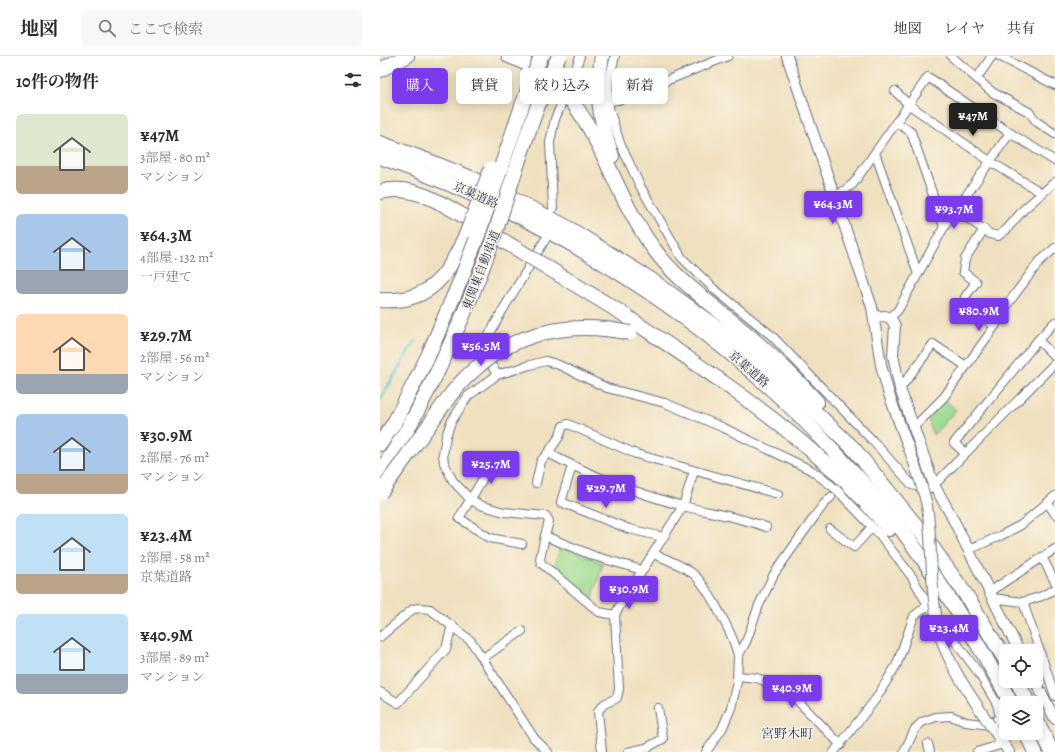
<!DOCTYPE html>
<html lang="ja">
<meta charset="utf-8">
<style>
:root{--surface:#fff;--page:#f7f7f7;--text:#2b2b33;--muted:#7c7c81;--line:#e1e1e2;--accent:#7c3aed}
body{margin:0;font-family:Alegreya,"Noto Serif JP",serif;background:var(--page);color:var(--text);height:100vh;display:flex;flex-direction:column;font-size:15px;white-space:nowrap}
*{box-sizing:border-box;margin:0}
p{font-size:13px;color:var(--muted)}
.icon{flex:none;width:22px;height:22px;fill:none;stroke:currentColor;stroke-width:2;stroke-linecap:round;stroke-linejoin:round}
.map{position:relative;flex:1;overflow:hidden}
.details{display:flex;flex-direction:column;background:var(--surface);width:380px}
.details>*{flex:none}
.banner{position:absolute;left:12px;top:12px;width:380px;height:36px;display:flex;gap:8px}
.tools{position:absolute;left:619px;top:588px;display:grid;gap:8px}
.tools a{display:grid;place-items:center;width:44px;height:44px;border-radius:6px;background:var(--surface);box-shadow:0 2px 10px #0003;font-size:20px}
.price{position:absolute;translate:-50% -34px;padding:0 9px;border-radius:4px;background:var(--accent);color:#fff;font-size:13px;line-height:26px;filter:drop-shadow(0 1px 2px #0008)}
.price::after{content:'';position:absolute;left:50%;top:24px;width:12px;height:9px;margin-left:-6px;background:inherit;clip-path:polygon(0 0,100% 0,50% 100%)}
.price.current{background:#222;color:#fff}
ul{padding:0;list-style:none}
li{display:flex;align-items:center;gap:12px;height:100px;padding:0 16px}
li span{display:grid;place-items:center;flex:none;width:112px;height:80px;border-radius:6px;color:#555}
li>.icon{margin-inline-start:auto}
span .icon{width:48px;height:48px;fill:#fffc;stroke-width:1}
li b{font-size:17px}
h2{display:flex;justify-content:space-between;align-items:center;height:48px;padding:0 16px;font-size:17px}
.tag{padding:0 14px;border-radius:6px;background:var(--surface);box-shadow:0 2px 10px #0003;font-size:14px;line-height:36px}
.tag.current{background:var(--accent);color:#fff}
header{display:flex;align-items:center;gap:24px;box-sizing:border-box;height:56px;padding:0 20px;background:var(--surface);border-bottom:1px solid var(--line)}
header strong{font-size:19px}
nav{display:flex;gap:22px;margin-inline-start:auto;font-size:14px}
.search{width:280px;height:36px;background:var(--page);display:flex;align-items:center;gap:10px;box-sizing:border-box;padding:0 14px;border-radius:6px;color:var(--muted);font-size:15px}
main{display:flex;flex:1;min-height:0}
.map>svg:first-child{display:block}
.green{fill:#9bdb90;stroke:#5b8577}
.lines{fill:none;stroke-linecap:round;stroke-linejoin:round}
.stream{stroke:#57c4d0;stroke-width:2.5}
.minor-tunnel{stroke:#c5bdac;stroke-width:8;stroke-dasharray:8 4;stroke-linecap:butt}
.minor-casing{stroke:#656d80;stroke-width:10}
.tertiary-casing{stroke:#656d80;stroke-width:12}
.motorway-casing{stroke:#656d80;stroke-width:16}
.minor{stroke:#fff;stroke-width:8}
.tertiary{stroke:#fff;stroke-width:10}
.motorway{stroke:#fff;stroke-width:14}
.tertiary-bridge-casing{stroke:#656d80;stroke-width:12;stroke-linecap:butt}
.motorway-bridge-casing{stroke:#656d80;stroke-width:16;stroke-linecap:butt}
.tertiary-bridge{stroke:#fff;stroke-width:10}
.motorway-bridge{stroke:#fff;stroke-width:14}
.labels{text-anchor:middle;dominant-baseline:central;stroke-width:3;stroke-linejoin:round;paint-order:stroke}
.street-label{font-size:12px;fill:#1b2f5e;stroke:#fcf5e5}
.neighbourhood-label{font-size:13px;fill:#1b2f5e;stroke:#fcf5e5}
</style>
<header>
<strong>地図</strong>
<div class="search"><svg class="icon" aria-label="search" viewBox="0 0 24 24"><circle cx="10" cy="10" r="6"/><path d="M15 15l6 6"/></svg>ここで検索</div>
<nav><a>地図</a><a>レイヤ</a><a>共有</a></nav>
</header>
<main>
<section class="details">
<h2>10件の物件<svg class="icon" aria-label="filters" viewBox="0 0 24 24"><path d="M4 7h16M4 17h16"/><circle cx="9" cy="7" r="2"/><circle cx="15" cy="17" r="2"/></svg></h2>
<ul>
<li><span style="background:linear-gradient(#dfe7d0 65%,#b9a48a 0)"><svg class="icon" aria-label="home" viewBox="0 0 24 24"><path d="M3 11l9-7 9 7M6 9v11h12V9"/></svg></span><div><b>¥47M</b><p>3部屋 · 80 m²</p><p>マンション</p></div></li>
<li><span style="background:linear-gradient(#a9c7e8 70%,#9aa5b1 0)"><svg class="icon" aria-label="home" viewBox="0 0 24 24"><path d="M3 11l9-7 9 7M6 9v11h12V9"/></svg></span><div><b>¥64.3M</b><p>4部屋 · 132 m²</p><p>一戸建て</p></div></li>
<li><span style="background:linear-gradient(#ffd9b3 75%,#9aa5b1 0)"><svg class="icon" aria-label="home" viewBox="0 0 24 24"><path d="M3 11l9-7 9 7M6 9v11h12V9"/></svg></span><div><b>¥29.7M</b><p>2部屋 · 56 m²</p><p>マンション</p></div></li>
<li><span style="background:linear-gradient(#a9c7e8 75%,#b9a48a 0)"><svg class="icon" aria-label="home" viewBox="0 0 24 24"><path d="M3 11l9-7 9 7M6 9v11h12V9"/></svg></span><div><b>¥30.9M</b><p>2部屋 · 76 m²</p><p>マンション</p></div></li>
<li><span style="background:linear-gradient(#bfe0f5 75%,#b9a48a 0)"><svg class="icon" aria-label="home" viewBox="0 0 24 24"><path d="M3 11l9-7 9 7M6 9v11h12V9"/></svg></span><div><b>¥23.4M</b><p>2部屋 · 58 m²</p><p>京葉道路</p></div></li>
<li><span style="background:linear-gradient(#bfe0f5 75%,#9aa5b1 0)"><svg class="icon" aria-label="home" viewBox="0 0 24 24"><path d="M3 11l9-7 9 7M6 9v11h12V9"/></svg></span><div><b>¥40.9M</b><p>3部屋 · 89 m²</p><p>マンション</p></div></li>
</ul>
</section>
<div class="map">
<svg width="675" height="696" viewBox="0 0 675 696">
<rect width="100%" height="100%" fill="#fcf5e5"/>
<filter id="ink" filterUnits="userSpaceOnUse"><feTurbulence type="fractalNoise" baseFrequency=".025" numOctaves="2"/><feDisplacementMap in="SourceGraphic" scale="8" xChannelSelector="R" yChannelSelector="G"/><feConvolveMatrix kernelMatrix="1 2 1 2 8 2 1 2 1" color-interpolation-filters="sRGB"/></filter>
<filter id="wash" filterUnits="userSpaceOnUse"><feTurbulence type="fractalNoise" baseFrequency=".012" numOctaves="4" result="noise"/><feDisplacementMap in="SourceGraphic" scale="16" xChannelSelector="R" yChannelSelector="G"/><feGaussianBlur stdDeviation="0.9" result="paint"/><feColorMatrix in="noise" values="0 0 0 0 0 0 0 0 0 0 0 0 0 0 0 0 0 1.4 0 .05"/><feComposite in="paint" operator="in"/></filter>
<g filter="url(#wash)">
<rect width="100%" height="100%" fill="#efe0bf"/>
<g class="green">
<path d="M565,344L576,354L553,379L548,363Z"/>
<path d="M180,490L223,507L211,548L174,513Z"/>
</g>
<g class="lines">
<path class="stream" d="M0,344L28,296L36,285"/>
</g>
</g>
<g filter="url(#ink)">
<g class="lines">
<path class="minor-tunnel" d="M184,42L193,22"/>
<g class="minor-casing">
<g id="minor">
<path d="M235,0L229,24L228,45L230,56L240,87L260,130L302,202L334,233L391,279L493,385L532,429L548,433L554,429L675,307"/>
<path d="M571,0L612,36L649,56L657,66L675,78"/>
<path d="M619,0L675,29"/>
<path d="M193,22L200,0"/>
<path d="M597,22L612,0"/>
<path d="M515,35L528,48L611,106L662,137"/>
<path d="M228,45L238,44L348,0"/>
<path d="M516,66L531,76L564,171"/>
<path d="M495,97L538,218"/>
<path d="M455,141L473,128L548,21L630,77L675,105"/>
<path d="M173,152L170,86L175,63L183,44"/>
<path d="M576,154L610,178L618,180L626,174L644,153L675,126"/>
<path d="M604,173L585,203L583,216L596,226L585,241L584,248L615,270"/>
<path d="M510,262L518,254L564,171L630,77"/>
<path d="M675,266L658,284L675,301"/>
<path d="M117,319L102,292L121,257L165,184"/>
<path d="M520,333L553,288L586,310"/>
<path d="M533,372L564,341L615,270L624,253L659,206L675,192"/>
<path d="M585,397L574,387L658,284"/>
<path d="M110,405L101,426L79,462L110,482L142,488"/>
<path d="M192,410L181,446L249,473L283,481"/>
<path d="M156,427L161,405L168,397"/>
<path d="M668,447L675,458"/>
<path d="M386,471C359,461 331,457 303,450C256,437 211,420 168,397L179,381L183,370L188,368L256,398L398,438"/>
<path d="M450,473L474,491L492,471"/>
<path d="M165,480L160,503L161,507L219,556L235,559"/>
<path d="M588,494L620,480L641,469L675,440"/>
<path d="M273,498C287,503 300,508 312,517C326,527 355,582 358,600"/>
<path d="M662,501L675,526"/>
<path d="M262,514L214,500L165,480L169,465L166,460L124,456L100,449L90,443L73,425L64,407L63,398L66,380L71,366L88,340L117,319L150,309L166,305L179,309L227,332L285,347L344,372L431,414L456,433L500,479L532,521L548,549L598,616L617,648L620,661L610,669L586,666L571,660L556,661L542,666L535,673L524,696"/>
<path d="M609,536L675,493"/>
<path d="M612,542L643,546L662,540L675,533"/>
<path d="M643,546L675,640"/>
<path d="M0,581L33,553L40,552L50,553L91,585L154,682L168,696"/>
<path d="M103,602L142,575"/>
<path d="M358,620L377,622L408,635L461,689"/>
<path d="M0,636L18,647L66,593L72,569"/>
<path d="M548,688L550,696"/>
<path d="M222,696L218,655L224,648L237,642L239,633L235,559L238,553L303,450L314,415"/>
<path d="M248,696L266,692L283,683L278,652"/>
<path d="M326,696L342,673L351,652L357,626L358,600L366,586L379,549L394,518L435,460L444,448L451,441"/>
<path d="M454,696L495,644L517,608L534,560L548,549"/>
<path d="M597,696L623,688"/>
</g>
</g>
<g class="tertiary-casing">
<g id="tertiary">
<path d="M407,0L492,251L501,309L508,335"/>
<path d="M494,261L505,260L510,262L513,266L515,270L513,299L520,333L554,429L570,457L639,595"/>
<path d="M655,625L675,663"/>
<path d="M610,669L629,696"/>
</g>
</g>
<g class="motorway-casing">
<g id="motorway">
<path d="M129,0C197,25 214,82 243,141C252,159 262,177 274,193C294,221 323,241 349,263C380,288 410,316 437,346"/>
<path d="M222,0C215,36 220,66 232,100"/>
<path d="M0,14L27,0"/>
<path d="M0,87L46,104L96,124L185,170L270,223L352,282L430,351L474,393L543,478L586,539L626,605"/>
<path d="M0,101C179,165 334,263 462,404C481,424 499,444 516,466C559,523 597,584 631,647"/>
<path d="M0,136C33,127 63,148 90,164C104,173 118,182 132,190"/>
<path d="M0,244C52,248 69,217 88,174"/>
<path d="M240,256C309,303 379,348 441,403C466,424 488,448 509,473"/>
<path d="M0,388L14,367"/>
<path d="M0,417L27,374"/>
<path d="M637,625L648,647"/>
<path d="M656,663L672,696"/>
<path d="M646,677L655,696"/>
</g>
</g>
<use href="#minor" class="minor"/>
<use href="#tertiary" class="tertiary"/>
<use href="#motorway" class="motorway"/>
<g class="tertiary-bridge-casing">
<path id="tertiary-bridge" d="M508,335C515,356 523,377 531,398C537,415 543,432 547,450C554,494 548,552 565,593C576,620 594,644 610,669"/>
</g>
<g class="motorway-bridge-casing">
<g id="motorway-bridge">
<path d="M88,174L111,113"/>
<path d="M132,190L240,256"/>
<path d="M14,367L48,300L81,223L98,179L143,47L161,0"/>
<path d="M27,374C61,313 88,252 112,186C133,124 151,59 179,0"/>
<path d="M0,437C17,414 33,391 50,368C63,349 76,329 94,314C137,274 194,265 250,277"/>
</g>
</g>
<use href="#tertiary-bridge" class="tertiary-bridge"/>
<use href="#motorway-bridge" class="motorway-bridge"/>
</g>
</g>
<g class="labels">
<g class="street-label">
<text transform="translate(96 139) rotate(24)">京葉道路</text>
<text transform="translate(101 214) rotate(-69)">東関東自動車道</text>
<text transform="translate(369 313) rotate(41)">京葉道路</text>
</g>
<g class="neighbourhood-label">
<text x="407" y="677">宮野木町</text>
</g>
</g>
</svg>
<div class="tools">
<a><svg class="icon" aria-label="locate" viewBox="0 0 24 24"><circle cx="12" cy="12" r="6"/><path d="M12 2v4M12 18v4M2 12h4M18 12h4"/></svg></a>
<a><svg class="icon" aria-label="layers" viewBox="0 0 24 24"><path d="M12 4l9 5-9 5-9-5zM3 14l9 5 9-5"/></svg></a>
</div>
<b class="price current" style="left:593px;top:81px">¥47M</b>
<b class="price" style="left:453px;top:169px">¥64.3M</b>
<b class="price" style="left:574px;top:174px">¥93.7M</b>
<b class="price" style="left:599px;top:276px">¥80.9M</b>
<b class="price" style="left:101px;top:311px">¥56.5M</b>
<b class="price" style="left:111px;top:429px">¥25.7M</b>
<b class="price" style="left:226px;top:453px">¥29.7M</b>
<b class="price" style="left:249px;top:554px">¥30.9M</b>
<b class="price" style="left:569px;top:593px">¥23.4M</b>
<b class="price" style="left:412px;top:653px">¥40.9M</b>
<div class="banner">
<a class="tag current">購入</a>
<a class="tag">賃貸</a>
<a class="tag">絞り込み</a>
<a class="tag">新着</a>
</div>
</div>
</main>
